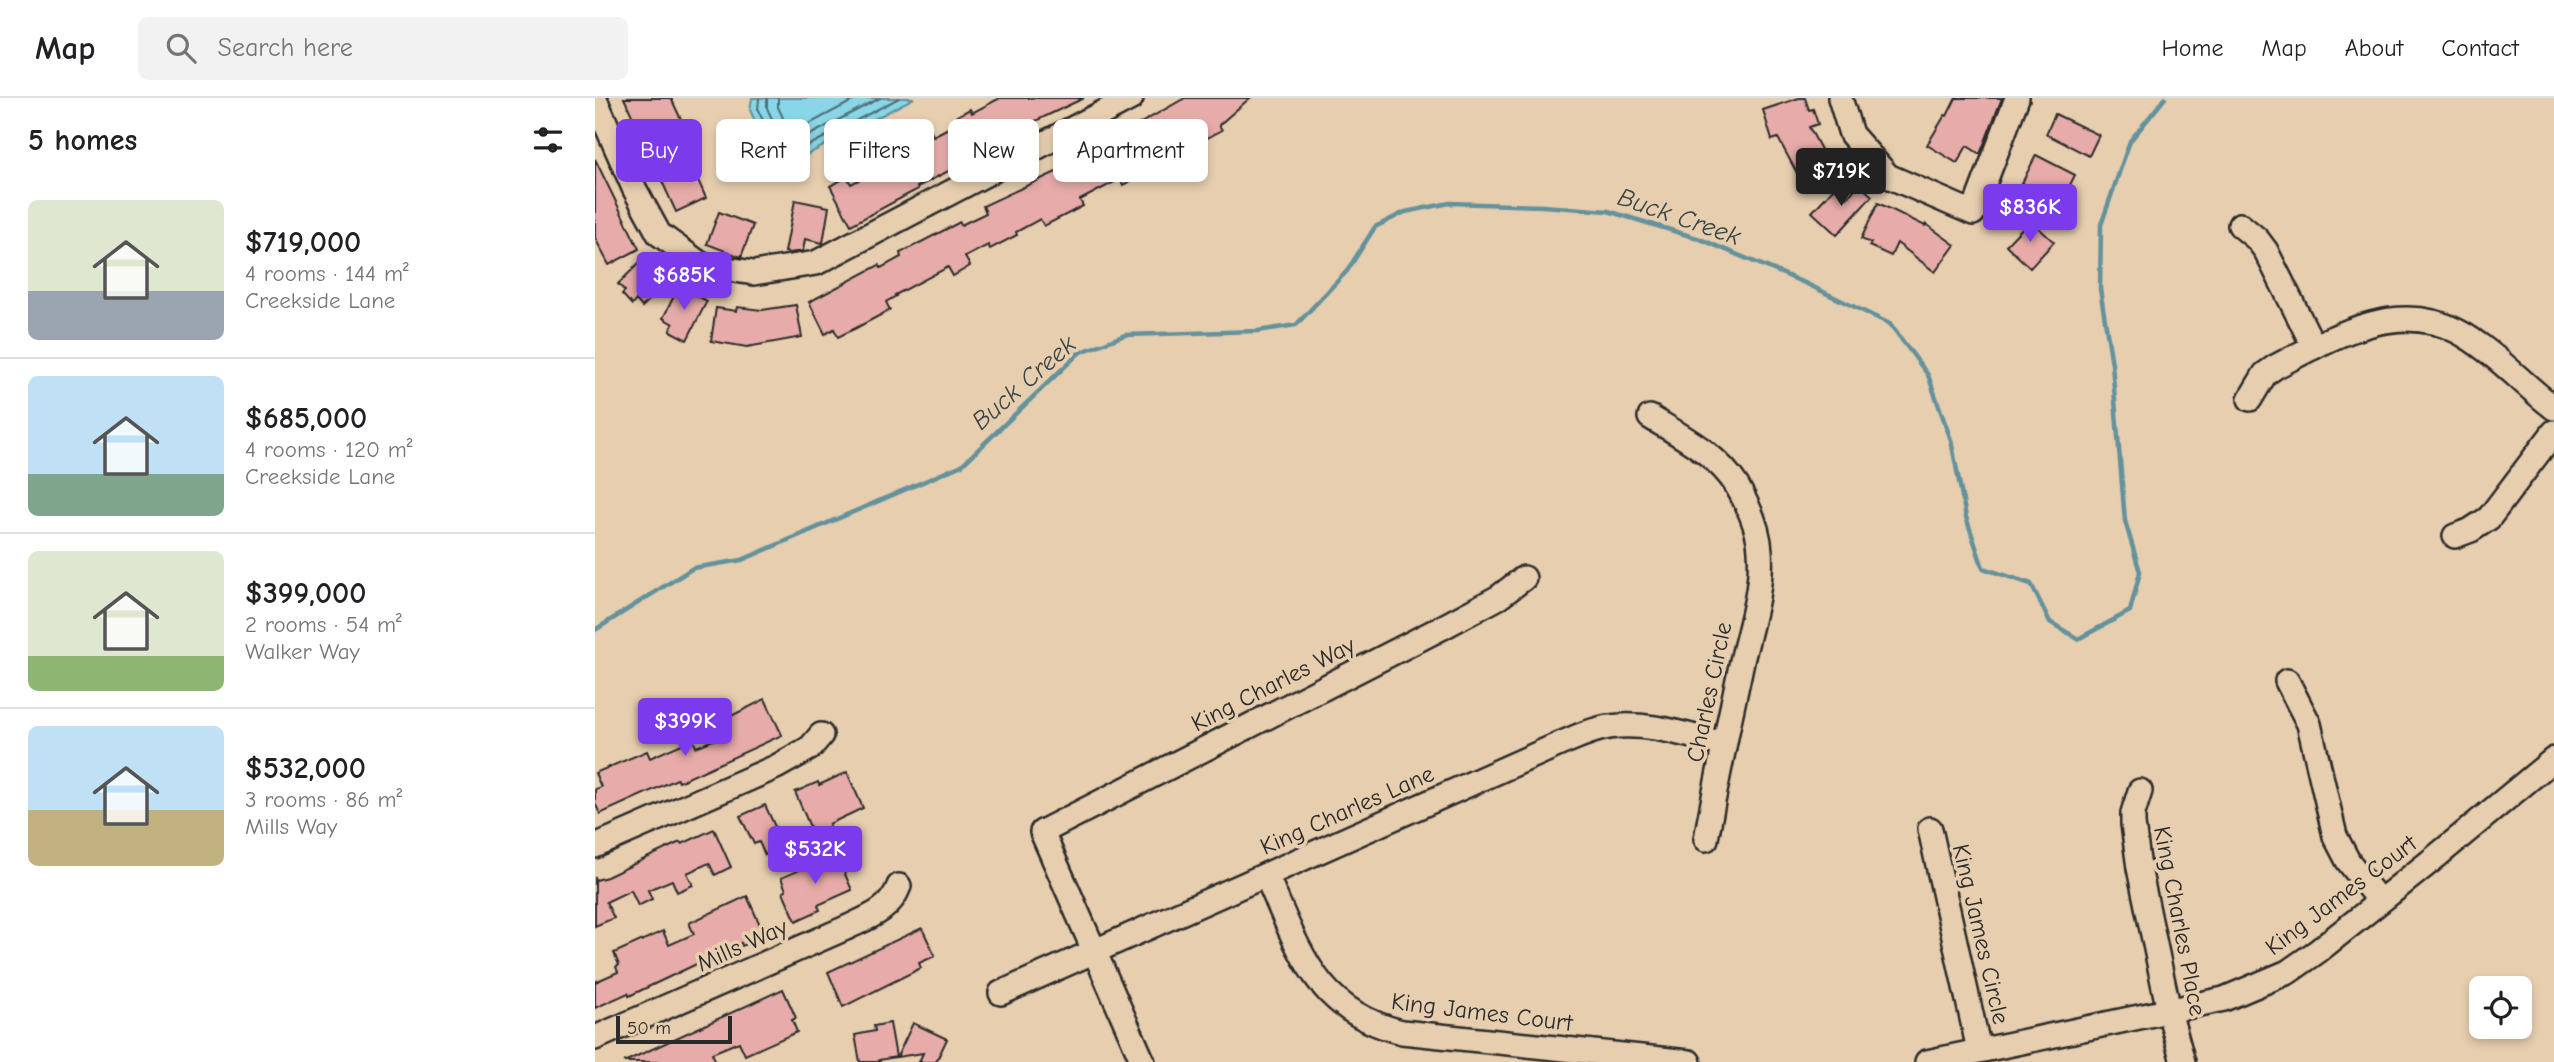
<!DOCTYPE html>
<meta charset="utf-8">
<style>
:root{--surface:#fff;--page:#f2f2f2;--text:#202124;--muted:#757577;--line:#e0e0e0;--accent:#7c3aed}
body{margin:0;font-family:"Comic Neue",sans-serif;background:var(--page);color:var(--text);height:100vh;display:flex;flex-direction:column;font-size:26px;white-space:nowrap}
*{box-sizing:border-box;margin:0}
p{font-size:23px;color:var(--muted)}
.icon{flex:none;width:38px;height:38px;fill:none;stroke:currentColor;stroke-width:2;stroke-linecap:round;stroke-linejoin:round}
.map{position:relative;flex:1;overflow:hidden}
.details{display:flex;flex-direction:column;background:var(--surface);width:595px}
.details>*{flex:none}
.hud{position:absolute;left:21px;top:21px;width:665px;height:63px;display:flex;gap:14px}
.tools{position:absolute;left:1874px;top:878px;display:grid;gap:14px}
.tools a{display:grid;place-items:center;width:63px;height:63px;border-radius:10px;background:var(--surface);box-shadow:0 4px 10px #0003;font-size:35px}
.scale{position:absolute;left:21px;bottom:18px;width:116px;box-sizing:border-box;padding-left:7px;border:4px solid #2b2b2b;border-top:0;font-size:19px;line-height:24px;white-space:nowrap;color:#2b2b2b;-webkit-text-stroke:5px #e7ceaf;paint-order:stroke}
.price{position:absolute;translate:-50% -60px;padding:0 16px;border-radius:7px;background:var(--accent);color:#fff;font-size:23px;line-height:46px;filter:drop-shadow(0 2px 4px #0008)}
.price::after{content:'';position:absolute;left:50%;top:42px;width:21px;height:16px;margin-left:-10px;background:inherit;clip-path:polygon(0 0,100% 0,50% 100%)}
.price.active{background:#222;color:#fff}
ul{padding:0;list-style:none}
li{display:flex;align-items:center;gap:21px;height:175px;padding:0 28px}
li+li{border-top:2px solid var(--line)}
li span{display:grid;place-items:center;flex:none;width:196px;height:140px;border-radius:10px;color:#555}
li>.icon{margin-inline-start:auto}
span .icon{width:84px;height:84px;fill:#fffc;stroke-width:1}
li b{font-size:30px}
h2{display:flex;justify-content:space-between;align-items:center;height:84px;padding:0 28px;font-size:30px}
.chip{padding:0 24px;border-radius:10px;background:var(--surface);box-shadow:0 4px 10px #0003;font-size:24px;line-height:63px}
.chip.active{background:var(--accent);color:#fff}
header{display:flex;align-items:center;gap:42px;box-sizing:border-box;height:98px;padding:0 35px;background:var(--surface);border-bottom:2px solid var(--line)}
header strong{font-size:33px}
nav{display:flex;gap:38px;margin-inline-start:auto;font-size:24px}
.search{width:490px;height:63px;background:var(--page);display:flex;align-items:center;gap:18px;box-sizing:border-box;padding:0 24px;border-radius:10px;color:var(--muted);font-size:26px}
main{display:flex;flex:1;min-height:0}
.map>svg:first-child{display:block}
.water{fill:#88d6e7;stroke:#63929c;stroke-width:2}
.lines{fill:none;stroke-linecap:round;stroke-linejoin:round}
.shore{stroke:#506f76;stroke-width:2}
.stream{stroke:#63929c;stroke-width:4.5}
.building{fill:#e7aca9;stroke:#2b2b2b;stroke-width:2}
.minor-casing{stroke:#2b2b2b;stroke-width:28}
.minor{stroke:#e7ceaf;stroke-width:23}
.labels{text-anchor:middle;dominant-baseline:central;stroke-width:7;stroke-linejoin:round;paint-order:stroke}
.street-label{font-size:24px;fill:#2b2b2b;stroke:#e7ceaf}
.water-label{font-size:26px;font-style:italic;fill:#394547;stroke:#e7ceaf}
</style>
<header>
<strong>Map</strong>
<div class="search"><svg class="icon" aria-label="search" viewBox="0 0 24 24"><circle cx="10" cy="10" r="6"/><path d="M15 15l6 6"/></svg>Search here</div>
<nav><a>Home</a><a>Map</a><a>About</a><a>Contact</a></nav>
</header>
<main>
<section class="details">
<h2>5 homes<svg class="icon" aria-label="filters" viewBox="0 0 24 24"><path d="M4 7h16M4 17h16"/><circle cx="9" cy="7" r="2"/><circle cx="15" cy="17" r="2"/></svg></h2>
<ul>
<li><span style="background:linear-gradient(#dfe7d0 65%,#9aa5b1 0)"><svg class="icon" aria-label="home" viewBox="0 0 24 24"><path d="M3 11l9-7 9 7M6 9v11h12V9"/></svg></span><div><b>$719,000</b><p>4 rooms · 144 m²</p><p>Creekside Lane</p></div></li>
<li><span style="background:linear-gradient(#bfe0f5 70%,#7fa58c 0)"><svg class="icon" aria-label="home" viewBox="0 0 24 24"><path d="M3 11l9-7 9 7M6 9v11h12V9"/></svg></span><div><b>$685,000</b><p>4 rooms · 120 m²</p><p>Creekside Lane</p></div></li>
<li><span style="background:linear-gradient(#dfe7d0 75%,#8fb573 0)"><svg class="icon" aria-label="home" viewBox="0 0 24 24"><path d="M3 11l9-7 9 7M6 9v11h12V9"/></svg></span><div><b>$399,000</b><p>2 rooms · 54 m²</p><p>Walker Way</p></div></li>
<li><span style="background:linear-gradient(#bfe0f5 60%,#c2b280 0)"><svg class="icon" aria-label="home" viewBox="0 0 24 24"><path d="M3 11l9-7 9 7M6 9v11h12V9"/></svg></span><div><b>$532,000</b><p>3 rooms · 86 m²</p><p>Mills Way</p></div></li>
</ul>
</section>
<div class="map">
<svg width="1959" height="964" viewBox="0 0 1959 964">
<rect width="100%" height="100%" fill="#e7ceaf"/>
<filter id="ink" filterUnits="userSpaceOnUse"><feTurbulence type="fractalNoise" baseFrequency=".0143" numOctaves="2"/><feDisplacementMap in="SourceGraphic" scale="14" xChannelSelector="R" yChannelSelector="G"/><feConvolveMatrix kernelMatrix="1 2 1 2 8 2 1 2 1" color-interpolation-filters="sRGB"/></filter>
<g filter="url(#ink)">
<path class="water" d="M157,0H319L183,72L155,12Z"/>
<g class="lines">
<g class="shore">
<path d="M164,0L163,12L185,59L188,61L304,0"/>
<path d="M172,0V10L189,47L192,49L285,0"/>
<path d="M183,0V9L194,33L197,35L263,0"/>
</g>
<path class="stream" d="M0,532L98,470L147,462L367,367L484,255L530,237L663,233L701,227L752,173L780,129L810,114L855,105L948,108L1013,113L1105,141L1212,186L1295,226L1333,277L1356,342L1371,419L1388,470L1436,486L1455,524L1483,541L1535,513L1545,474L1530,423L1517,266L1505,191L1506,127L1535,43L1570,0"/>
</g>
<g class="building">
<path d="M29,0H76L97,45L94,46L98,54L92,57L111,100L81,114Z"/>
<path d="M405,0H489L430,28L432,33L322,89L323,91L256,127L235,88L252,79L256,86L279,74L275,66L322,40L336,33L338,38L365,24L362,18L375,11L377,15Z"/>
<path d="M590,0H655L624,27L627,32L569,63L566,59L538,74L541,80L528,87L525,81L485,102L488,108L449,128L445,121L421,134L422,137L395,151L393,147L370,159L375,168L358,178L353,169L300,197L301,198L291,204L295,212L261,230L243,239L239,231L230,236L214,204L284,167L286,170L306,159L305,155L365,124L366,127L391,115L388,108L474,68L471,63L528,35Z"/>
<path d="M1204,0H1210L1214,12L1218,11L1223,26L1214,29L1230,59L1236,56L1244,71L1210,90L1183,40L1177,42L1168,12Z"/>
<path d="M1361,0H1407L1385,56L1372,48L1362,65L1332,47L1350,17L1352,18Z"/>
<path d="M1460,16L1504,37L1494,58L1451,36Z"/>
<path d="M1441,57L1480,77L1472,93L1465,90L1459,101L1427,85Z"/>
<path d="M0,61L44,151L14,167L0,140Z"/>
<path d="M1264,86L1277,98L1242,137L1217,114L1240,89L1252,100Z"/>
<path d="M200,102L234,109L228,145L210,141L208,153L194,155L190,154Z"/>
<path d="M1283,105L1330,128L1331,126L1360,147L1340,174L1302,145L1296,158L1274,148L1276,145L1266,141Z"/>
<path d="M124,114L158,127L146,159L112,146Z"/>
<path d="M1435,122L1459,144L1435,170L1411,147Z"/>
<path d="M51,158L75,182L47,209L41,202L37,207L27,196L30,193L23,186Z"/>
<path d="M84,188L112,203L92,242L75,233L78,226L68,220Z"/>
<path d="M201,207L207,239L152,249L116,243L121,210L141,213L142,209L167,212Z"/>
<path d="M170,601L187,637L84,684L82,681L5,716L0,705V691L6,689L0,675L52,653L55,660L98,641L101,649L128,638L122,625Z"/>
<path d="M252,674L268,710L234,726L235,728L218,736L200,694L223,684L224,687Z"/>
<path d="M170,707L183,735L179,737L185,750L170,757L164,744L159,746L145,718Z"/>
<path d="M119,731L136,769L120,777L114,765L92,775L98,787L82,794L77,782L53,792L57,801L43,808L36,792L11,804L19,820L0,828V779L1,782L12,779L85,744L87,746Z"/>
<path d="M241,756L257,792L223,807L225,812L201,823L188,794L191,792L186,780Z"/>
<path d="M152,798L170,838L147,848L146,845L34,898L33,895L0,910V884L23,874L21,869L24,867L19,855L68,833L74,847L99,836L94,825Z"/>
<path d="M327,830L340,858L324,865L326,870L248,909L233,874Z"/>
<path d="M188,891L201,920L197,922L202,934L150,957L144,944L117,955L121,964H29Z"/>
<path d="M295,925L301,959L284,962L285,964H265L260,937L280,933L279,928Z"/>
<path d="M318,925L352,941L341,964H324L328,955L302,959Z"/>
</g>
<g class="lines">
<g class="minor-casing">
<g id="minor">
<path d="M1245,0L1256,36L1293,78L1378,115L1422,0"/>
<path d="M0,1L39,90L64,136L107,167L159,175L221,165L536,0"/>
<path d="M1645,127L1662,141L1671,153L1719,249"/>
<path d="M1655,301L1670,276L1680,269C1736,240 1800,201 1862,233C1895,250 1929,287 1959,310"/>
<path d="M1055,319C1086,338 1122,356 1142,388C1153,407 1164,431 1165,453C1168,489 1155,529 1147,563C1134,623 1122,682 1111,741"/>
<path d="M1860,438L1876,432L1894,420L1959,334"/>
<path d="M1692,583L1714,626L1740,738L1753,763L1784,803"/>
<path d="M1545,693L1538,715V726L1544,770L1574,913L1588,964"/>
<path d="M1335,731L1384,952"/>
<path d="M0,748L181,669L215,650L226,637"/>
<path d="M671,777C704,850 719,913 807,934L1094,964"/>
<path d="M406,895L967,645C982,639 998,631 1014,629C1052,623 1093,638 1129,646"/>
<path d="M0,940L251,830C274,819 295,813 304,788"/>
<path d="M548,964L447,734L848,529L904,499L929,480"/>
<path d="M1332,964L1629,901L1693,874L1723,853L1837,762L1959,661"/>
</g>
</g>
<use href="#minor" class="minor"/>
</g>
</g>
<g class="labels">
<g class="street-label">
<text transform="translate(678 586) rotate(-27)">King Charles Way</text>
<text transform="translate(1114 594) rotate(-78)">Charles Circle</text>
<text transform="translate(752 712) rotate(-24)">King Charles Lane</text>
<text transform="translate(1746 797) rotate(-37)">King James Court</text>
<text transform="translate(1585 823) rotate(79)">King Charles Place</text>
<text transform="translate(1386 836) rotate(77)">King James Circle</text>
<text transform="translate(147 847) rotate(-24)">Mills Way</text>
<text transform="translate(887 914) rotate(7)">King James Court</text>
</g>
<g class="water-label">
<text transform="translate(1084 119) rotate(19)">Buck Creek</text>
<text transform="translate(429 285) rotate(-41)">Buck Creek</text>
</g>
</g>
</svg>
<div class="tools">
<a><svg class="icon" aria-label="locate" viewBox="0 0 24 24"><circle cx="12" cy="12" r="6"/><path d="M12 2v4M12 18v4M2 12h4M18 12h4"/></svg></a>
</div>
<div class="scale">50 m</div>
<b class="price active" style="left:1246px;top:110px">$719K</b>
<b class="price" style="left:1435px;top:146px">$836K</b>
<b class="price" style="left:89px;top:214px">$685K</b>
<b class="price" style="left:90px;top:660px">$399K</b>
<b class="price" style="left:220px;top:788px">$532K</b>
<div class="hud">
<a class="chip active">Buy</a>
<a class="chip">Rent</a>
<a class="chip">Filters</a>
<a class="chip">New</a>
<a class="chip">Apartment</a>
</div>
</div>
</main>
